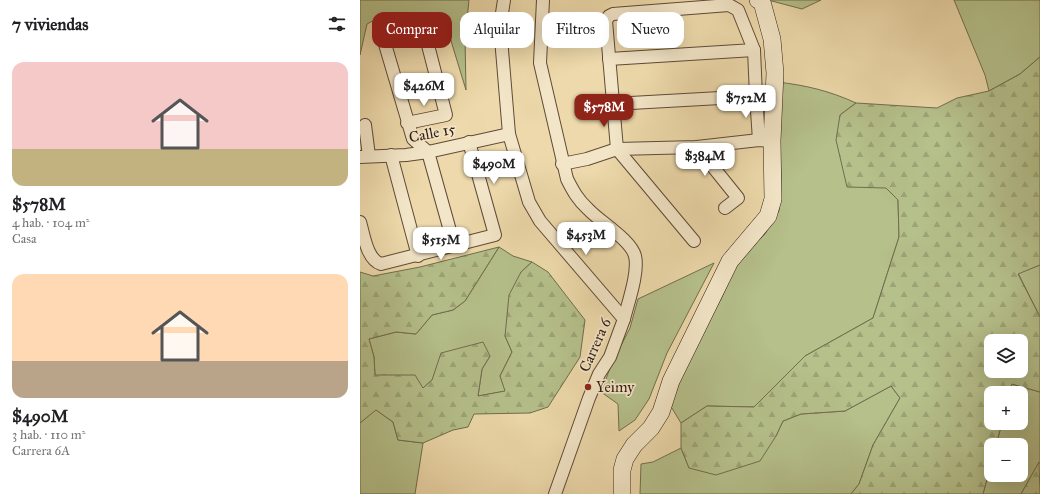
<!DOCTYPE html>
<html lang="es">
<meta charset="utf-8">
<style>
:root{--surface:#fff;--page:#f6f6f6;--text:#202124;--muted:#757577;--accent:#8f2418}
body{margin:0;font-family:"IM FELL Great Primer",serif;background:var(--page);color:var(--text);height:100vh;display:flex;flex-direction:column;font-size:15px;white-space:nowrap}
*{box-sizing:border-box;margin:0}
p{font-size:13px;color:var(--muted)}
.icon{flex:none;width:22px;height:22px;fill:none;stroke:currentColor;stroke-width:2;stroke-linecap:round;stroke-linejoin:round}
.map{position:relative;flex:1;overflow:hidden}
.sheet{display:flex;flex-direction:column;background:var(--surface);width:360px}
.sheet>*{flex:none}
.banner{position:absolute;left:12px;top:12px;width:380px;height:36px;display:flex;gap:8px}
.fabs{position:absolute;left:624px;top:334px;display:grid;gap:8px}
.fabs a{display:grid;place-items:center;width:44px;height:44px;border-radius:8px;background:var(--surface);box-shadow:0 4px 16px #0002;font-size:20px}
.price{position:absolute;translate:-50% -34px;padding:0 9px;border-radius:8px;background:#fff;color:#222;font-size:13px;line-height:26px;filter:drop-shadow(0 1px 2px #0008)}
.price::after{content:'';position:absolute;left:50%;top:24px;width:12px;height:9px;margin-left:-6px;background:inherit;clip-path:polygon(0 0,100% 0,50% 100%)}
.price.current{background:var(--accent);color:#fff}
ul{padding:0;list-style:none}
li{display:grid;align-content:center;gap:8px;height:212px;padding:0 12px}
li span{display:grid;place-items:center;height:124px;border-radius:12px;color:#555}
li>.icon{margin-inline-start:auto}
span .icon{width:72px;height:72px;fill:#fffc;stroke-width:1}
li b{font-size:17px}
h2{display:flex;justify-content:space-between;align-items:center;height:48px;padding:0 12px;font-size:17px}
.chip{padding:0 14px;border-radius:12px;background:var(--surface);box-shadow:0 4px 16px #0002;font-size:14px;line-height:36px}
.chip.current{background:var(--accent);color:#fff}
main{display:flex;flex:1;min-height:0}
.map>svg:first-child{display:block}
.green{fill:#b5c08b;stroke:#726d4e}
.forest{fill:url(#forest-firs);stroke:#726d4e;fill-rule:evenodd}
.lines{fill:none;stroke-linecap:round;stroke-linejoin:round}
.street-casing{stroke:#5f4a37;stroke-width:14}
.secondary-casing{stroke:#301a10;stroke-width:18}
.street{stroke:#f3e6c8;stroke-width:12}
.secondary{stroke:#f3e6c8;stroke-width:17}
.poi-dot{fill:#8f2418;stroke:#f3e6c8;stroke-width:1.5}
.labels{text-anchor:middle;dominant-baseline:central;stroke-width:3.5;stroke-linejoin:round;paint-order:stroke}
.street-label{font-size:15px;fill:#301a10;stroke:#f3e6c8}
.poi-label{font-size:15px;fill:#301a10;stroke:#f3e6c8;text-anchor:start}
</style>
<main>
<section class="sheet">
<h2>7 viviendas<svg class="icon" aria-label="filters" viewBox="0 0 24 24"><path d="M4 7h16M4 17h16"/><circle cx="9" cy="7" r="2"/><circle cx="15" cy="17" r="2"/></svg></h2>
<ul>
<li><span style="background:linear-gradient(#f6c9c9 70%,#c2b280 0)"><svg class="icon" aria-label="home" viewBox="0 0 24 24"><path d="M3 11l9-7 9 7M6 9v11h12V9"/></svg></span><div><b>$578M</b><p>4 hab. · 104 m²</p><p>Casa</p></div></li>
<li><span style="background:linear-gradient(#ffd9b3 70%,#b9a48a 0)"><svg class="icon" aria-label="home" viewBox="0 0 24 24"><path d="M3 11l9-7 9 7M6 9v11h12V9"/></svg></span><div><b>$490M</b><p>3 hab. · 110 m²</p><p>Carrera 6A</p></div></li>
</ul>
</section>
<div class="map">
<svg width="680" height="494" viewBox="0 0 680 494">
<defs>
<pattern id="forest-firs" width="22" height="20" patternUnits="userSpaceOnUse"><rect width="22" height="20" fill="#b5c08b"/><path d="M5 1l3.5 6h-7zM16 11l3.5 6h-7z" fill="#9ca477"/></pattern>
</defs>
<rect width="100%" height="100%" fill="#edd9ab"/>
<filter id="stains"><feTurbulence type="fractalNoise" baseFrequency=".005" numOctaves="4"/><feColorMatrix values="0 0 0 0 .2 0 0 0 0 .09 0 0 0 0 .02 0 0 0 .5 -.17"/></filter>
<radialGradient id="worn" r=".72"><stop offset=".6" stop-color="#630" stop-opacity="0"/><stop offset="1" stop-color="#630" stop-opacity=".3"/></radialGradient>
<g class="green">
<path d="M0,0H109L105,39L106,90L88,31L81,16H22L7,24L0,55Z"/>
<path d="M408,0H461L442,9Z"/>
<path d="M594,0H680V57L660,74L629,91L625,75Z"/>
<path d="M417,82C445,85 470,91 496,103L480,115L526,188L538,200L539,237L513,318L445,356L394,407L347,406L321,423L310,405L340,334L361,299L378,261L405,234L419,211L421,179Z"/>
<path d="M139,247L153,256L172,262L161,272L145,336L152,352L140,376L146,391L118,396L122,369L130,356L72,380L63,388L25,375L15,376L14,357L9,339L36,332L56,334L72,315L93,310L105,301Z"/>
<path d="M354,263L307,353L289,399L275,420L259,431L258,404L241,392L252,363L270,328L278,299Z"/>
<path d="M680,265V317L658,273Z"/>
<path d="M651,384L680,392V462L661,494H623L631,464V475H661V445H636L642,423H661V393H649Z"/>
<path d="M531,386L540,398L513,445L499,484L491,494H280L281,464L293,462L321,448L329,468L416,436L423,421L441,414L485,411Z"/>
<path d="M15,409L33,422L38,440L63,443L55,494H0V423Z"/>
</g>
<g class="forest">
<path d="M680,57V265L658,274L680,317V392L652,384L649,393H631V423H642L636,445H631V464L623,494H491L499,484L513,445L540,398L531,386L485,411L441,414L423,421L416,436L400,461L356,475L329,468L321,448V423L347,406L394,407L445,356L513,318L539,237L538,200L526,188L487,187L476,140L480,115L496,103L577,108L597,98L629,91L660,74ZM631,341H661V371H631Z"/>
<path d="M139,247L105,301L93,310L72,315L56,334L36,332L9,339L14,357L15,375H55L63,388L72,380L81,353L123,342L130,356L122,369L118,396L145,391L140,376L152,352L145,336L149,295L161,272L172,262L188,272L225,320L220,357L188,407L170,413L114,414L108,427L93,430L63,443L38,440L33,422L16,410L0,423V272L13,276L60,267Z"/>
<path d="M679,462L680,494H661Z"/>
</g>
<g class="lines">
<g class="street-casing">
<g id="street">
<path d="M144,0L140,26L149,134L169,202L180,221L264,319L250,357L239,374L229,398L195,494"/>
<path d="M183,0L180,63L207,179C213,191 218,200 228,209C240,222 271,240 275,256C279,272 268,303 264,319"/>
<path d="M249,59L394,50"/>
<path d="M396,96L399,140"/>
<path d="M253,104L396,96L394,50L378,10L369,5L253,14L249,16L246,21L257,149L334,241"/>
<path d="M47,123L86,115L62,22L26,29L22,34L53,139L68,152L94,245"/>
<path d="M5,125L9,156"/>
<path d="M337,147L378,198L365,208"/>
<path d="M31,155L58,256"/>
<path d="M0,157L46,155L68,152L149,134"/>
<path d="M202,164L227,159L257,149L337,147L399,140L412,141"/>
<path d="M0,222C4,235 7,260 21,264L135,235L109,142"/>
</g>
</g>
<g class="secondary-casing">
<path id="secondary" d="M262,494V470L265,459L274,445L291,428L301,412L311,381L370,261L408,216L413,199L412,141L415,73L412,39L402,2L398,0"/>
</g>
<use href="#street" class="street"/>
<use href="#secondary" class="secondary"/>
</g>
<circle class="poi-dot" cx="228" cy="387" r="4"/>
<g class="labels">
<g class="street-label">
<text transform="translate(72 133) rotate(-11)">Calle 15</text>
<text transform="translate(235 345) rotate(-66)">Carrera 6</text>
</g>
<g class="poi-label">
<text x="236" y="387">Yeimy</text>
</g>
</g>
<rect width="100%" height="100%" filter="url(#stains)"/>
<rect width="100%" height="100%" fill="url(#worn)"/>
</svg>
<div class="fabs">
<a><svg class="icon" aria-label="layers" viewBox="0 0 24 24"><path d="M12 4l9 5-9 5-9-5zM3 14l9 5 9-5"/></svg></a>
<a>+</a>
<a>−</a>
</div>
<b class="price" style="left:64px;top:107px">$426M</b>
<b class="price" style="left:386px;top:119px">$752M</b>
<b class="price current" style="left:244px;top:128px">$578M</b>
<b class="price" style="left:345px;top:177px">$384M</b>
<b class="price" style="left:134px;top:185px">$490M</b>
<b class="price" style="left:226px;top:256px">$453M</b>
<b class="price" style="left:81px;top:261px">$515M</b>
<div class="banner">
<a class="chip current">Comprar</a>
<a class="chip">Alquilar</a>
<a class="chip">Filtros</a>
<a class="chip">Nuevo</a>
</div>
</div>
</main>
